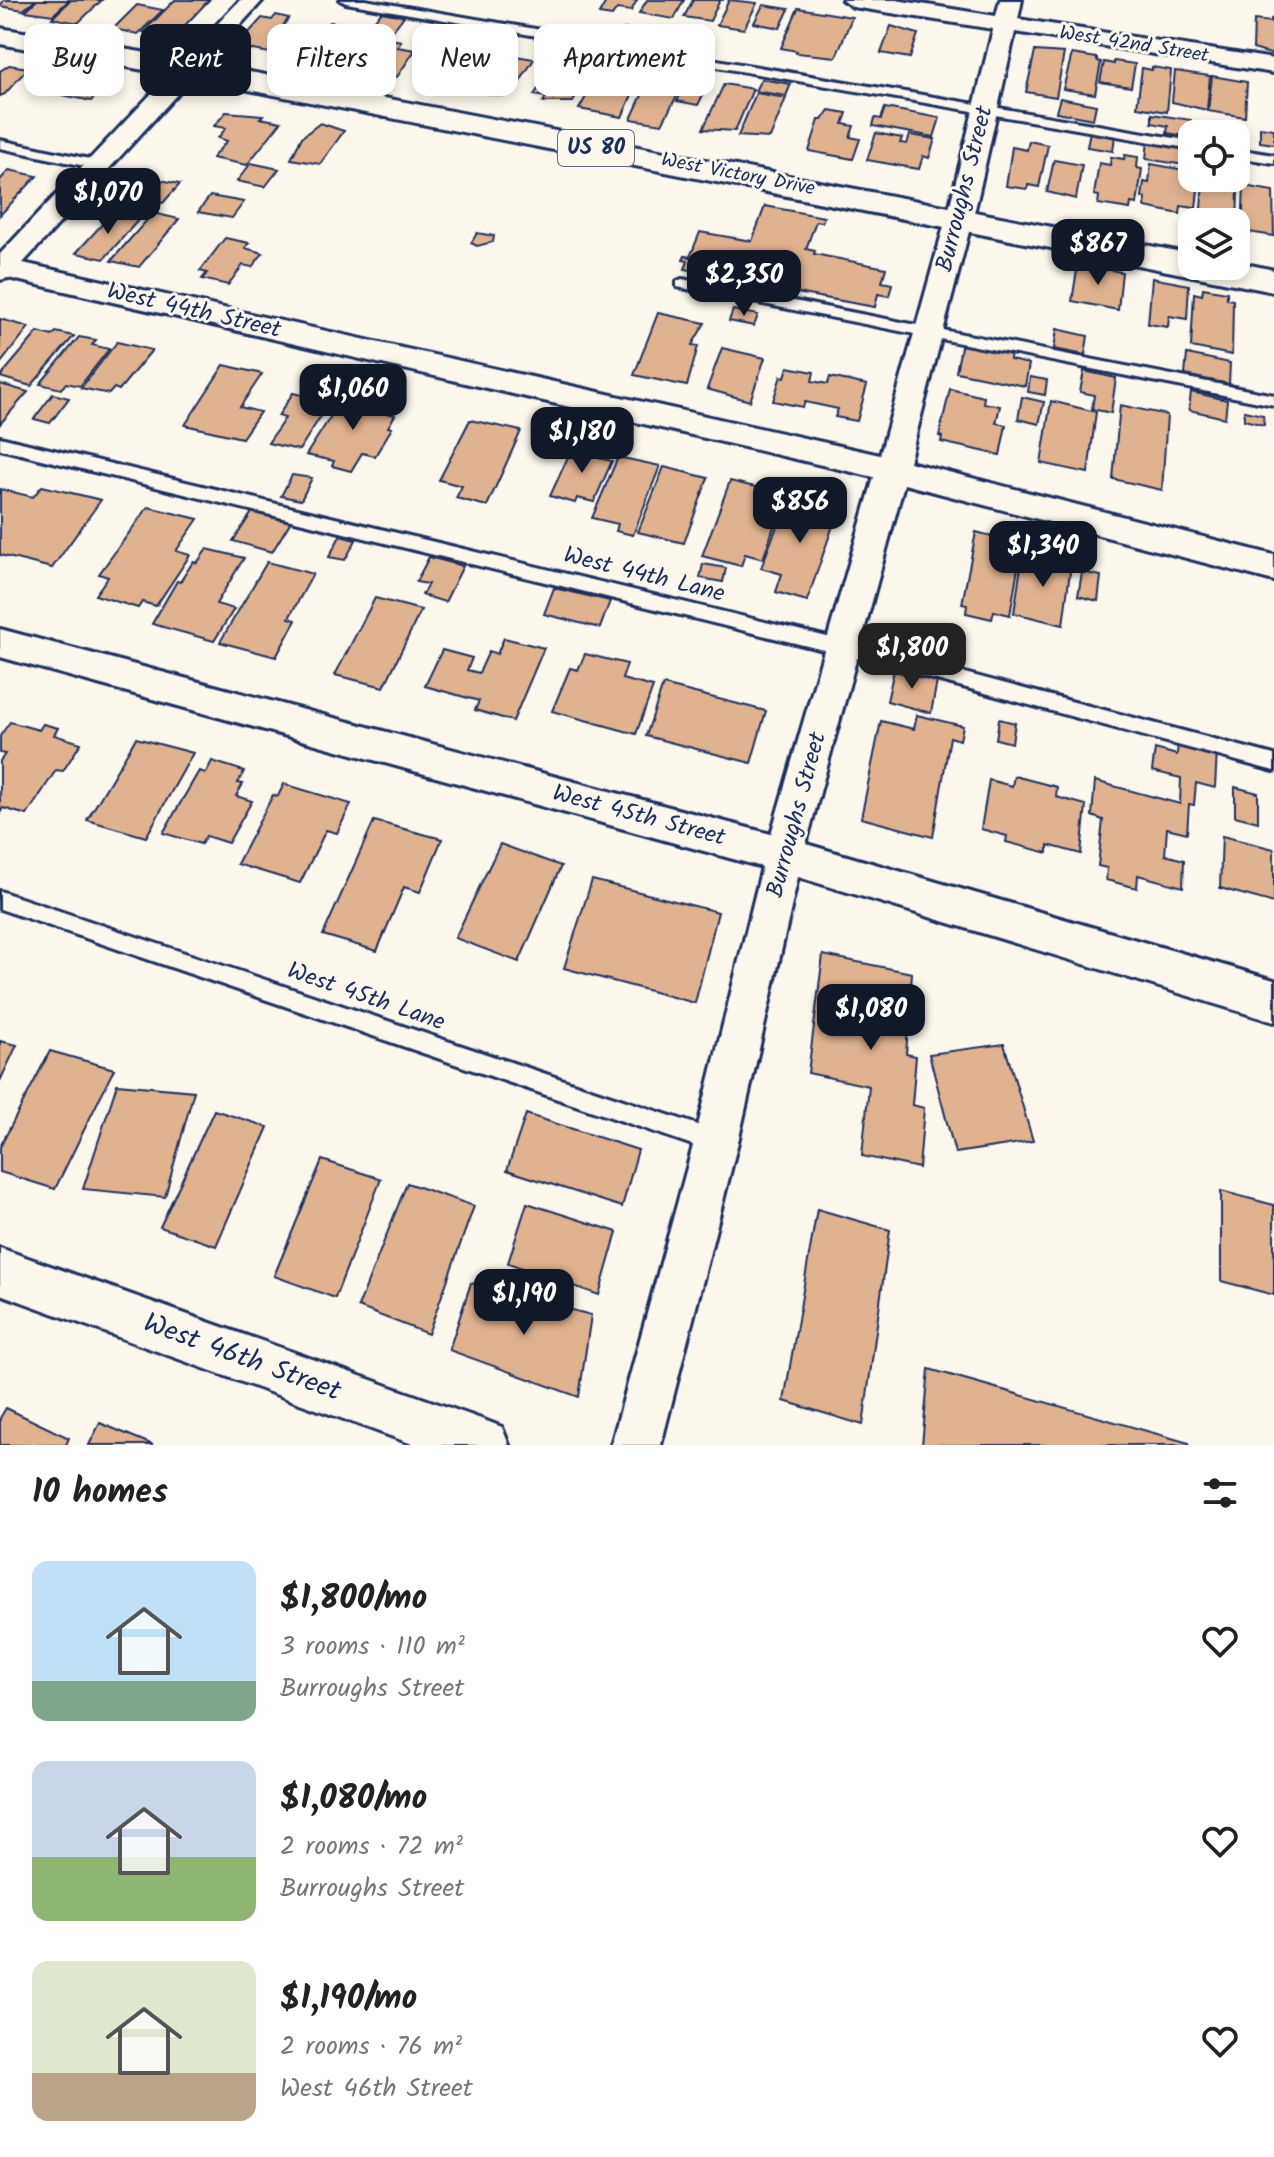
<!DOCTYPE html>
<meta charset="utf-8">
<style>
:root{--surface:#fff;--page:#f2f2f2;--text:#222;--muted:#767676;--accent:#111827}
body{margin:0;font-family:Kalam,sans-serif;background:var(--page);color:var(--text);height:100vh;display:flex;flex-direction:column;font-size:30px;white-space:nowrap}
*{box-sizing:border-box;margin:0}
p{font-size:26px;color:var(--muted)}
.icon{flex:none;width:44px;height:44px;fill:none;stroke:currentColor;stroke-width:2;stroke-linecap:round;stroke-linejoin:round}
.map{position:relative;height:1445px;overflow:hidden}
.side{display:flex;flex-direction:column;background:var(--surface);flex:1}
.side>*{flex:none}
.guide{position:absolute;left:24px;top:24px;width:800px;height:72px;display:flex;gap:16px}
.fabs{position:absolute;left:1178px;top:120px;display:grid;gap:16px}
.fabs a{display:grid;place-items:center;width:72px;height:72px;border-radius:16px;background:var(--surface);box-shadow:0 4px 12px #0003;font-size:40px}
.price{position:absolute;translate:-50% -68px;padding:0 18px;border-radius:16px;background:var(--accent);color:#fff;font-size:26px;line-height:52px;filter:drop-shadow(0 2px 4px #0008)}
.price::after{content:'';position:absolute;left:50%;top:48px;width:24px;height:18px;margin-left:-12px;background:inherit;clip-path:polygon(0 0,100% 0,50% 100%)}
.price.selected{background:#222;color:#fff}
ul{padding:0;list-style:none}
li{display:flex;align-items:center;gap:24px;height:200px;padding:0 32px}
li span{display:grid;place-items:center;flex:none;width:224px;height:160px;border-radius:16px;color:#555}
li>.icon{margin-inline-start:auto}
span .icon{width:96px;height:96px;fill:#fffc;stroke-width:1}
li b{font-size:34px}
h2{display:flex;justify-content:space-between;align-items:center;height:96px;padding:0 32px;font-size:34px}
.pill{padding:0 28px;border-radius:16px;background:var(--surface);box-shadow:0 4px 12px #0003;font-size:28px;line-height:72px}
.pill.selected{background:var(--accent);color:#fff}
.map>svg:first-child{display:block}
.building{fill:#e0b390;stroke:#1b2f5e;stroke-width:2}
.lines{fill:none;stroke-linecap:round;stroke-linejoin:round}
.lane-casing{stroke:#1b2f5e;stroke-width:6}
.street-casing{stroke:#1b2f5e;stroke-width:6}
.primary-casing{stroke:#1b2f5e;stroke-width:6}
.lane{fill:#fbf7ec;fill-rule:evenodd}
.street{fill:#fbf7ec;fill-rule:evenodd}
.primary{fill:#fbf7ec;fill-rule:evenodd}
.labels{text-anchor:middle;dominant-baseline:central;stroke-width:6;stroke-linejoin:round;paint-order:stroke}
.far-street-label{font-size:20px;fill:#1b2f5e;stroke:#fbf7ec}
.shield{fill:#fbf7ec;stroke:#5e6b89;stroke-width:2}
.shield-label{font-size:22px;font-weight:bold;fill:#1b2f5e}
.street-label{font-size:24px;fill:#1b2f5e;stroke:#fbf7ec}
.near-street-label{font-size:28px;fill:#1b2f5e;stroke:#fbf7ec}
</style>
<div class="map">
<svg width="1274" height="1445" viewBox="0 0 1274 1445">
<rect width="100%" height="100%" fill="#fbf7ec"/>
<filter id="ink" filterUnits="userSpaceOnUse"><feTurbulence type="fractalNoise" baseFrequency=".0125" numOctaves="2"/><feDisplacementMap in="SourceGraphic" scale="16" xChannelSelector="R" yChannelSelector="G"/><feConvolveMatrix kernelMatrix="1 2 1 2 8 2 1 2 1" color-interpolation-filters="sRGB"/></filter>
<g filter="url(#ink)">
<g class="building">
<path d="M4,0H36L23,10L0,6Z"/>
<path d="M37,0H69L53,15L25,11Z"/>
<path d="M71,0H102L78,23L52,18Z"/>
<path d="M175,0H209L173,38L163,36L160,38L143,32Z"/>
<path d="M607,0H637L631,11L617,9L612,16L599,14Z"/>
<path d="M647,0H684L674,19L639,13Z"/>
<path d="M693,0H724H720L710,21L684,17Z"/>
<path d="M729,0L757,3L744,29L717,25Z"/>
<path d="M137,5L163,10L138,34L113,29Z"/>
<path d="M763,5L789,9L780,28L754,23Z"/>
<path d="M798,8L852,17L836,57L796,53L797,51L781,48Z"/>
<path d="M381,12L404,16L391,33L368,29Z"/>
<path d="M276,15L289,18L282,27L286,28L281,34L285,35L270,53L236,47L262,18L272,20Z"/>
<path d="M1271,19L1274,20V55L1253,49L1254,20L1271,22Z"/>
<path d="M330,22L357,27L326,64L299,59Z"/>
<path d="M891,26L918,34L910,58L881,53Z"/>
<path d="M498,29L511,31L505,46L489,44Z"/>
<path d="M624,29L640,32L633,42L617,39Z"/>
<path d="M659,33L674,35L668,47L654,45Z"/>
<path d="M352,38L369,39L368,41L379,43L359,69L332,65Z"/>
<path d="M385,38L401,41L397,47L415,50L397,77L364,71L367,67L363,66Z"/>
<path d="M446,48L488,52L478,68L488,70L475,90L423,81Z"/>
<path d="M1035,51L1064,53L1056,97L1026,92Z"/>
<path d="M628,52L661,58L653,70L620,65Z"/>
<path d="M503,54L534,59L513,93L506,92L503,96L484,93L487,88L482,87Z"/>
<path d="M1072,54L1097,58V61L1101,62L1095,94L1063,89Z"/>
<path d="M1114,61L1135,64L1131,87L1100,82L1104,62L1114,64Z"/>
<path d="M9,65L28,68L5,94L0,96V71Z"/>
<path d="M64,65L116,75L91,101L38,90Z"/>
<path d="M552,67L590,74L585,82L577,81L573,89L580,90L573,102H543L546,97L534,95L542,83L549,84L554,76L547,75Z"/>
<path d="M1152,67L1171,70L1167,112L1137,107L1142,68L1152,70Z"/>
<path d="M655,71L670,74L665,83L650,80Z"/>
<path d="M1175,71L1210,76L1207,110L1172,102Z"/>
<path d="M600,72L639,79L622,117L579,109Z"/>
<path d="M1212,76L1247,82L1245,117L1208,111Z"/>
<path d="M761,79L791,84L786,96L755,91Z"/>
<path d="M647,84L680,90L662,124L631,119Z"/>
<path d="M724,84L753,89L735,131L703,129Z"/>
<path d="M684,87L705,91L698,105L677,101Z"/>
<path d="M756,93L786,98L770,138L738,136Z"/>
<path d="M1060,98L1096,105L1093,119L1056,112Z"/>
<path d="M885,108L940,118L934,137L873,126L875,118L881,119Z"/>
<path d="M829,110L847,113L843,124L854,126L850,137L860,139L853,159L809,151L819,120H822Z"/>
<path d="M226,112L263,115L260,118L281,122L247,165L212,158L227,141L218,138L226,128L214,126Z"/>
<path d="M1152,114L1191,120V137L1167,133L1168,126L1152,123Z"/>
<path d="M320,123L344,131L320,164L291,159L302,137Z"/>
<path d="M1260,127L1274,129V144L1260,142Z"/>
<path d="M1090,131L1115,136L1113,151L1087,147Z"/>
<path d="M876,133L902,138L900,143L907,144L910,135L935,139L929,158L923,156L919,169L867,160Z"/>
<path d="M1029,141L1048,145L1039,187L1028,185L1027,189L1006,186L1012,147L1027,150Z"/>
<path d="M1148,141L1185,147V165L1146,159Z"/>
<path d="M1125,155L1138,157L1137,168L1142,169L1137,204L1131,203L1130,209L1098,204L1099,196L1094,195L1099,163L1110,165L1111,157L1124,159Z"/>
<path d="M1054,160L1082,165L1076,199L1047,192Z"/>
<path d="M251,163L279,169L265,187L237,181Z"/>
<path d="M1151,164L1190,171L1188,187L1198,189L1196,208L1181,206L1180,214L1145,207L1146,198L1142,197L1144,182L1149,183Z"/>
<path d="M9,170L37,176L0,215V180Z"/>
<path d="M118,171L180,184L163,203L105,190L108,187L104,186Z"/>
<path d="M1203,183L1238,189L1237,231L1236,222H1200Z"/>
<path d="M1244,186L1273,191L1274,236L1242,231Z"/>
<path d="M210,196L244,202L232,218L198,212Z"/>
<path d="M765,206L824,217L822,222L816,221L806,249L815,251L814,254L886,268L882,282L892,284L889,296L878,294L875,307L730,281L731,278L685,269L688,261L683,260L685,256L690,257L700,232L752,241Z"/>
<path d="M113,212L140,218L104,259L76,253Z"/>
<path d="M153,213L179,219L139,267L111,261Z"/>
<path d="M477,233L494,236L493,242L477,246L471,243Z"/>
<path d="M225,238L249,243L245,248L263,253L252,267L243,265L228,285L202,279L207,273L200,271Z"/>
<path d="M1078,264L1122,272L1118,310L1072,301Z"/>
<path d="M1152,278L1189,285L1187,319L1169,316L1168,327L1148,324Z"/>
<path d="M1203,288L1227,292V299L1233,300L1232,355L1191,347L1194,293L1202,295Z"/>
<path d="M733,310L758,315L754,326L729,321Z"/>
<path d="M658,313L705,323L692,345L698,346L687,386L634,375Z"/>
<path d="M0,319L29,327L0,364Z"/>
<path d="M1057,329L1088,336L1085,355L1054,349Z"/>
<path d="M38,332L52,336L56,332L74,336L31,386L0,377Z"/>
<path d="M79,337L96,340L92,345L109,349L80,386L66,383L61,389L40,384Z"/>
<path d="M117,342L152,350L119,390L114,388L109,394L81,388Z"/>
<path d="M962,342L1011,352L1010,360L1029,364L1025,386L956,372Z"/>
<path d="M722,348L765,358L750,401L707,389Z"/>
<path d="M1187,354L1230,363L1229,384L1185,375Z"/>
<path d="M224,365L262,374L240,407L260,412L242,438L185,425Z"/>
<path d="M788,367L814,372L812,381L828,384L830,377L867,385L857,421L835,417L838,409L805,402L803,407L773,401L781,376L785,377Z"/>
<path d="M1084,371L1116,378L1111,413L1092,409L1094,395L1080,392Z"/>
<path d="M1030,377L1047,380L1045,395L1028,392Z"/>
<path d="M0,384L28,392L0,424Z"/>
<path d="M950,389L984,397L983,403L1000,406L996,423L1006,425L1000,455L941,442L942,437L939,436Z"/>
<path d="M1191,392L1227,400L1225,418L1189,410Z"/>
<path d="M293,393L330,402L299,450L268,443L285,418L278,416Z"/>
<path d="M53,394L69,398L50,423L34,419Z"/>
<path d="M345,394L390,405L386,413L395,415L388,427L392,428L375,456L362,453L351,471L332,466L334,461L306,455Z"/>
<path d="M1022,397L1044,402L1039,424L1018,419Z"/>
<path d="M1051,401L1096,412L1088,473L1041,463Z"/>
<path d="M1120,405L1167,415L1162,490L1113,479Z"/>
<path d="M1244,411L1263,415L1264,425L1244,420Z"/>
<path d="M470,420L521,431L487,506L456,498L462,486L439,480Z"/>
<path d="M574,444L603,451L599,458L612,461L594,502L577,498L575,503L550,496Z"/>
<path d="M618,457L660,466L633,535L616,531L618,524L592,518Z"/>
<path d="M664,467L708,478L684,543L638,532Z"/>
<path d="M292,475L312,478L301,500L281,496Z"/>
<path d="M730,481L785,494L763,559L745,554L741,566L702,556Z"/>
<path d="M42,486L101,500L52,568L0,555V489L33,497Z"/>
<path d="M789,495L839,508L807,601L776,592L782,574L761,568Z"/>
<path d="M148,507L198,519L176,551L190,555L156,606L142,602L138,608L95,595L108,577L99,574Z"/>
<path d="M253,511L291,521L272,552L233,541Z"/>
<path d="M976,532L1022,544L1010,615L994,611L992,619L966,613L967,605L962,604Z"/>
<path d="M340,536L356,540L345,560L329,557Z"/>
<path d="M207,549L244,558L216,604L234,609L214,641L152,624L177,581L180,582L193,562L197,563Z"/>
<path d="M1023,553L1071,564L1063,625L1014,613Z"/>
<path d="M429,557L463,566L445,602L422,595L428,584L416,582Z"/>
<path d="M267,562L313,574L289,618L296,620L276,657L220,642Z"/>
<path d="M703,564L726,568L723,582L700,578Z"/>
<path d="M1082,572L1101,576L1098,601L1078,596Z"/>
<path d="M554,588L610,601L600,628L544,614Z"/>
<path d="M375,598L421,610L384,687L335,675Z"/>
<path d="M504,638L544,648L513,721L475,710L479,701L425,686L442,650L472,658L467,670L479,673L489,651L497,654Z"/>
<path d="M585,654L627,664L622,679L653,687L636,734L552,711L570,668L578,670Z"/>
<path d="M894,670L937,681L931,713L887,701Z"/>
<path d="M663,685L766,711L751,763L646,736Z"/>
<path d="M917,715L963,726L960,740L950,737L933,837L861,818L881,721L914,729Z"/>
<path d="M999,719L1015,723L1012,743L996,739Z"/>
<path d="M10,722L39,730L43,724L58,728L54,735L81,743L63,771L56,770L27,815L3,808L0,813V761L5,754L0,753V736Z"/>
<path d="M136,738L193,753L146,837L87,820Z"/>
<path d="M1178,741L1217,751L1215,788L1196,783L1194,805L1189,804L1187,833L1167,828L1165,855L1184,860L1183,887L1138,875L1137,888L1106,880L1107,868L1098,866L1103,820L1092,816L1095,781L1180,804L1181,778L1152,771L1155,749L1177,755Z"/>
<path d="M212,761L244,771L238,783L243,784L236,796L252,801L228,843L206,836L201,844L163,833L199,771L206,773Z"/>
<path d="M1014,776L1057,787L1056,797L1086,805L1081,854L1048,845V853L1006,842L1007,836L981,829L989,780L1012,786Z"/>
<path d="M284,784L351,804L337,833L326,830L300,883L237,864L273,795L278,796Z"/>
<path d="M1235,787L1258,793V822L1235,816Z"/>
<path d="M374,821L442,839L420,892L404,887L377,951L323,935Z"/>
<path d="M1222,836L1274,849V903L1220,888Z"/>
<path d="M500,844L561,866L519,962L455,938Z"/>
<path d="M592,880L718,912L695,1003L564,968Z"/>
<path d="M823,955L912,973L906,1054L916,1056L912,1105L924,1108L919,1168L862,1156L869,1086L808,1073Z"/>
<path d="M0,1041L17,1045L0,1081Z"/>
<path d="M1004,1044L1033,1141L955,1153L929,1054Z"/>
<path d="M50,1051L114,1069L55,1189L0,1172V1147Z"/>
<path d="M117,1084L194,1091L165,1197L83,1189Z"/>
<path d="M214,1110L268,1127L216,1246L160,1227Z"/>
<path d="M526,1114L638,1150L622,1207L507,1170Z"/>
<path d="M322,1160L381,1179L335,1298L274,1276Z"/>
<path d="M407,1183L474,1206L428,1334L358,1307Z"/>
<path d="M1221,1191L1274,1205V1295L1221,1281Z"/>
<path d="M527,1203L617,1232L599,1295L508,1263Z"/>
<path d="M817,1209L890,1230L863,1425L784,1401Z"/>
<path d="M471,1283L591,1315L579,1397L449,1350Z"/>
<path d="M929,1369L1189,1443V1445H922Z"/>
<path d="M6,1408L69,1438L66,1445H0V1418Z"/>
<path d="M100,1423L153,1445H89Z"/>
</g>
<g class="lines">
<g class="lane-casing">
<g id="lane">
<path d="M340,0H365L1192,141V149L346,3Z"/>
<path d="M0,140L99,161L105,165L99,169L0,148Z"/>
<path d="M1236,149L1274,155V163L1236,157Z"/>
<path d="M682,279L1274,395V405L677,287V281Z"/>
<path d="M0,437L844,641L1274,755V771L844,655L0,449Z"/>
<path d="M0,891L716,1131L724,1134L727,1142L724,1150L716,1153L0,909Z"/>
</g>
</g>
<g class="street-casing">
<g id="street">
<path d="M240,0H263L23,263L880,455L951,201L993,29L853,7L842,0H896L996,16L1000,0H1022L1018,19L1274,59V73L1015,32L977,201L909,462L1274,555V581L904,484L806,844L1274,980V1022L798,877L738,1142L661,1445H611L694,1142L762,867L0,657V629L771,834L874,477L8,278L0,280V254Z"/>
<path d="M0,1248L484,1420L502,1427L509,1445H415L0,1294Z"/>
</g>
</g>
<g class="primary-casing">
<path id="primary" d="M0,28L188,60L1192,254V266H1236V262L1274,270V292L188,78L0,44Z"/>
</g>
<use href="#lane" class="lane"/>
<use href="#street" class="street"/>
<use href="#primary" class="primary"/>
</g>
</g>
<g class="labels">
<g class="far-street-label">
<text transform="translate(1134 45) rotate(9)">West 42nd Street</text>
<text transform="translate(738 175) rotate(11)">West Victory Drive</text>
</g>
<rect class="shield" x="558" y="130" width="76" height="36" rx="6"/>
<g class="shield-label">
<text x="596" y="148">US 80</text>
</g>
<g class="street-label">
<text transform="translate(965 189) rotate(-76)">Burroughs Street</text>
<text transform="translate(194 311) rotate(13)">West 44th Street</text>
<text transform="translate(644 575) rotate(14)">West 44th Lane</text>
<text transform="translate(797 815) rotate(-75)">Burroughs Street</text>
<text transform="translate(639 816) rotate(15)">West 45th Street</text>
<text transform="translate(366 997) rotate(19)">West 45th Lane</text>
</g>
<g class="near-street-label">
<text transform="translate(242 1358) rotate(20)">West 46th Street</text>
</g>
</g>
</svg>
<div class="fabs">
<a><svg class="icon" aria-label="locate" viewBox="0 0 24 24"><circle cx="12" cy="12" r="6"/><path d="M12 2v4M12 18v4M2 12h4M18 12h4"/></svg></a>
<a><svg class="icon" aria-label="layers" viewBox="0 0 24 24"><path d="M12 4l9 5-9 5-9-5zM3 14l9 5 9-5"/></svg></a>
</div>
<b class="price" style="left:108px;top:236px">$1,070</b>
<b class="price" style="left:1098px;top:287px">$867</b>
<b class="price" style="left:744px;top:318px">$2,350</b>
<b class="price" style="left:353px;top:432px">$1,060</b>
<b class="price" style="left:582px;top:475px">$1,180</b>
<b class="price" style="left:800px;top:545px">$856</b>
<b class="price" style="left:1043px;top:589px">$1,340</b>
<b class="price selected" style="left:912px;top:691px">$1,800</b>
<b class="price" style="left:871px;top:1052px">$1,080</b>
<b class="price" style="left:524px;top:1337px">$1,190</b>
<div class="guide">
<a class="pill">Buy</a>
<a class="pill selected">Rent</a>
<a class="pill">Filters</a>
<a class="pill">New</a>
<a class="pill">Apartment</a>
</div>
</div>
<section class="side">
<h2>10 homes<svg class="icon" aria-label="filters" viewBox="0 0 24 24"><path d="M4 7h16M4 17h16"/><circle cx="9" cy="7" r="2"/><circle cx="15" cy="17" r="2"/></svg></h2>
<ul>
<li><span style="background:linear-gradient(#bfe0f5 75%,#7fa58c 0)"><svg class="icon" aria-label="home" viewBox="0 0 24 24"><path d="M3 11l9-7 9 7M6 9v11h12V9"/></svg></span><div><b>$1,800/mo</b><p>3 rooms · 110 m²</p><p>Burroughs Street</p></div><svg class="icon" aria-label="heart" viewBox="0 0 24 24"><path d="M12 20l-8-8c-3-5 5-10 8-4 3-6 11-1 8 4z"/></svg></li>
<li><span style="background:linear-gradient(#c9d6e8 60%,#8fb573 0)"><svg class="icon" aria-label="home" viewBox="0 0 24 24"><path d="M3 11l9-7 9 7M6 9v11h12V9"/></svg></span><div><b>$1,080/mo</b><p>2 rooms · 72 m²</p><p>Burroughs Street</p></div><svg class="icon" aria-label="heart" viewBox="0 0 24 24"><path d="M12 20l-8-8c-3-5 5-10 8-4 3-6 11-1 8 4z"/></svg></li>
<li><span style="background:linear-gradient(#dfe7d0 70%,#b9a48a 0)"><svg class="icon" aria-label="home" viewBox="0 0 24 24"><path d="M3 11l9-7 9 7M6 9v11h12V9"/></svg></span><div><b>$1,190/mo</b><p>2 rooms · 76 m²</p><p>West 46th Street</p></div><svg class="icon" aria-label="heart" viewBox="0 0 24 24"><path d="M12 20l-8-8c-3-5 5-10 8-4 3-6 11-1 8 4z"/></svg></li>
</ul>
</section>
